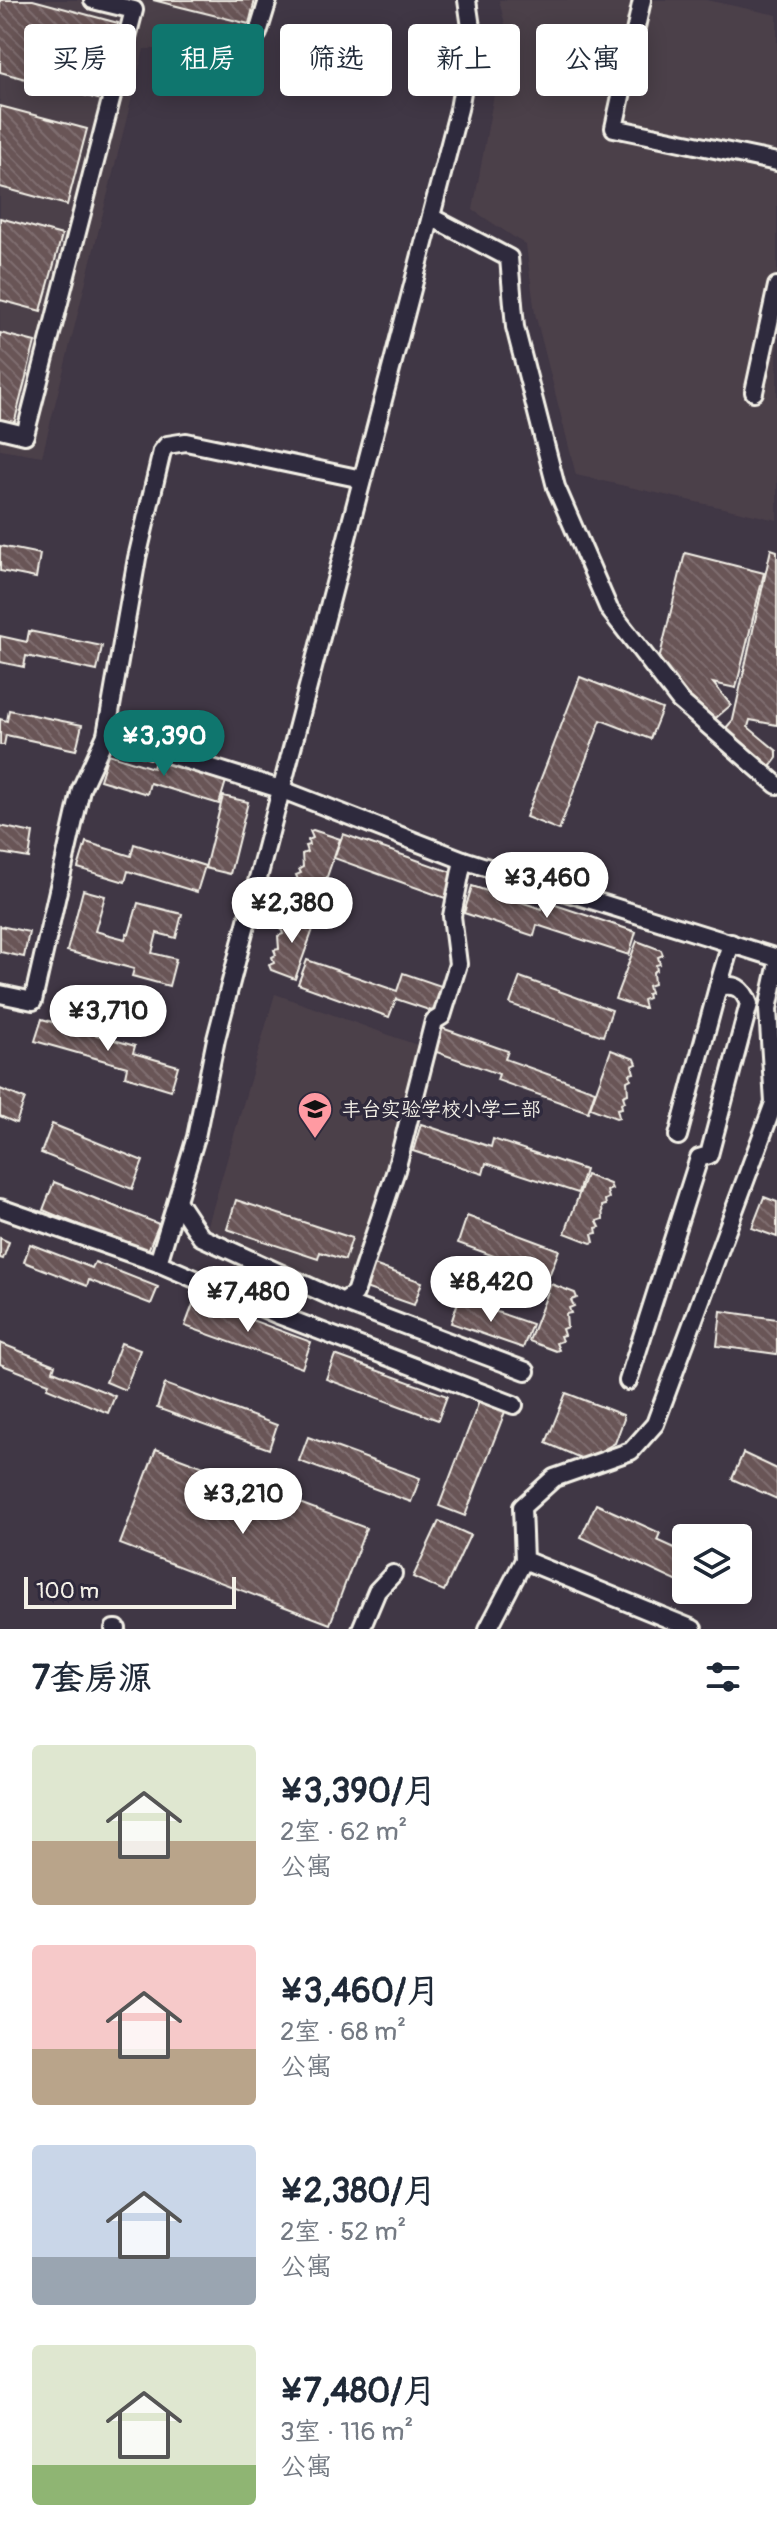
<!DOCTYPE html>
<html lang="zh">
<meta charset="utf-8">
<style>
:root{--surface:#fff;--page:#f6f6f7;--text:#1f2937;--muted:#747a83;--accent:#0f766e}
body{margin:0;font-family:Pangolin,"LXGW WenKai TC",sans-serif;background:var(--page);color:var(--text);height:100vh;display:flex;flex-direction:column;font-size:30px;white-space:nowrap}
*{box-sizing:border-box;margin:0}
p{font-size:26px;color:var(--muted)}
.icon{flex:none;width:44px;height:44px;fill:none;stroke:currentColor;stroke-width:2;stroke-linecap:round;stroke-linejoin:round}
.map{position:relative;height:1629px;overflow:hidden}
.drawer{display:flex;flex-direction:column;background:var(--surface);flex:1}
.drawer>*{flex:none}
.hud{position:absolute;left:24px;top:24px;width:730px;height:72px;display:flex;gap:16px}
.tools{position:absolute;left:672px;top:1524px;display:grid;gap:16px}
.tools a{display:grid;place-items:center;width:80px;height:80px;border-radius:8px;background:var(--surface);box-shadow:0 4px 20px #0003;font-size:40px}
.scale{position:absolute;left:24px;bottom:20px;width:212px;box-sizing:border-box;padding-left:8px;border:4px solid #f4f1e8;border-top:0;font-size:22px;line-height:28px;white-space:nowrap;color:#f4f1e8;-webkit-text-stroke:6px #2f2a3d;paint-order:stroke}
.price{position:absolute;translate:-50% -68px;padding:0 18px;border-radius:28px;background:#fff;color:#222;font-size:26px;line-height:52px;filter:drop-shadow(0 2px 4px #0008)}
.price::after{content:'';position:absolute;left:50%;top:48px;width:24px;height:18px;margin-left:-12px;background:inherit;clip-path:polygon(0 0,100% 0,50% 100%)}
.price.on{background:var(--accent);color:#fff}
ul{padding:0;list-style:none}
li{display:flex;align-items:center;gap:24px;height:200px;padding:0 32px}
li span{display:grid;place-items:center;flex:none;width:224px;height:160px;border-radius:8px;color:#555}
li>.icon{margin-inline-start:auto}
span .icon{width:96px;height:96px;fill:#fffc;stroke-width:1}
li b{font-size:34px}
h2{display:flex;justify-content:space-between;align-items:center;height:96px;padding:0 32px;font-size:34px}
.pill{padding:0 28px;border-radius:8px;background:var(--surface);box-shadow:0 4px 20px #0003;font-size:28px;line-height:72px}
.pill.on{background:var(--accent);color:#fff}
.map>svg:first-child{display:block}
.built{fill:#4c404a}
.building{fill:url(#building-back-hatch);stroke:#f4f1e8;stroke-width:2}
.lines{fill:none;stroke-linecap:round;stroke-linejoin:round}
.minor-casing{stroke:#f4f1e8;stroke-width:22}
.minor{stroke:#2f2a3d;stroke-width:16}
.labels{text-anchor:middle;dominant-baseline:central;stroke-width:7;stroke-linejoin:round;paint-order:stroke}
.poi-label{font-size:20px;fill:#f4f1e8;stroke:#2f2a3d;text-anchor:start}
</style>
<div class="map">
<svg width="777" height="1629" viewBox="0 0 777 1629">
<defs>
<pattern id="building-back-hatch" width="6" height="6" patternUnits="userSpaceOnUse" patternTransform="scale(2)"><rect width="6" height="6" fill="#695557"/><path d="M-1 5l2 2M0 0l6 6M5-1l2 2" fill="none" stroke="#7f6e6f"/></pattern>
</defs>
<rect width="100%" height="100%" fill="#403745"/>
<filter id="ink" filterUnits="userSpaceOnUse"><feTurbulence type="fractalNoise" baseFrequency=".0125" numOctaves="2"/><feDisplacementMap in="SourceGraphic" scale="16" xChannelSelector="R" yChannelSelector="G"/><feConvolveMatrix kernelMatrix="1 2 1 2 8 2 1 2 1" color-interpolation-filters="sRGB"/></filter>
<g filter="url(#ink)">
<g class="built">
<path d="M0,0H273L259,48L144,49L42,456L0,449Z"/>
<path d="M499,0H706L777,15V520L576,475L535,313L526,245L473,210L506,28Z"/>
<path d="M275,994L425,1048L351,1288L338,1294L289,1267L253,1256L206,1232Z"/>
</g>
<g class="building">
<path d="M0,0H33L118,23L98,99L0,72Z"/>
<path d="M153,0H255L249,24Z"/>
<path d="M0,106L87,129L67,205L0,187Z"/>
<path d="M0,218L62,235L41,311L0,300Z"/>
<path d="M0,333L35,342L14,424L0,420Z"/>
<path d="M0,546L40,554L36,578L0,571Z"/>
<path d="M771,549L777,551V725L750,720L748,727L777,751V758L770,767L725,729L733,720Z"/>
<path d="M685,553L764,573L736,688L713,683L731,705L710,723L659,660Z"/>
<path d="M29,631L102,646L97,671L26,656L24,667L0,662V636L27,642Z"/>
<path d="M580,677L662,709L650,739L601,720L559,830L526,817Z"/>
<path d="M9,710L82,725L76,750L6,735L4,745H0V719L7,721Z"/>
<path d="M108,754L153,768L156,757L227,778L219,804L150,783L147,794L100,780Z"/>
<path d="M223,796L248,802L230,874L205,868Z"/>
<path d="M0,826L33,833L29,858L0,853Z"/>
<path d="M313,830L340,839L320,897L295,889L293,884L299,882L296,875L301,873L299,869L303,867L302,854L307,852L305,846L309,845L308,840L313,838L310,831Z"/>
<path d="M343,834L454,873L445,898L334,858Z"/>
<path d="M86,842L131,856L134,844L205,866L197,892L128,871L125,882L78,868Z"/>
<path d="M472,886L542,909L544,901L636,932L629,955L537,925L534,936L464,913Z"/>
<path d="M83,890L105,896L95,931L125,939L127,933L129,934L138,903L182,914L176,938L157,933L152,953L176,959L169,986L132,976L134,969L67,951Z"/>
<path d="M289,911L316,921L295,979L271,970L269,965L274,963L272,957L276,955L274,950L279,949L278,936L283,934L281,928L285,926L283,922L289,920L286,913Z"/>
<path d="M0,926L29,932L24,957L0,952Z"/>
<path d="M637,941L661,950L663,955L658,957L660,964L656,965L657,970L653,972L654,984L648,986L650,993L647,994L648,998L643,1000L645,1008H642L615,999Z"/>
<path d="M307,960L397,991L403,973L447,988L438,1013L396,999L389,1017L298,984Z"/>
<path d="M520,977L612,1010L603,1036L510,1004Z"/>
<path d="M42,1019L135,1046L133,1053L178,1066L171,1090L125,1076L127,1067L35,1041Z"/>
<path d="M436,1026L508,1051L505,1059L595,1091L588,1112L497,1080L499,1074L428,1049Z"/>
<path d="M611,1050L635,1059L637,1064L632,1066L634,1073L630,1074L631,1079L627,1081L628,1094L623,1096L625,1102L621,1103L622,1108L617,1109L619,1117L616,1118L590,1108Z"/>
<path d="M0,1089L25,1099L16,1123L0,1116Z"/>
<path d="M52,1124L143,1161L132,1189L41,1153Z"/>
<path d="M421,1124L491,1147L493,1139L585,1170L578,1193L486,1163L483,1174L413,1151Z"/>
<path d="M586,1175L610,1184L612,1189L607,1191L609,1198L605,1200L606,1205L602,1206L603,1219L597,1221L600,1227L596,1228L597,1233L592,1234L594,1242L591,1243L565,1233Z"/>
<path d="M54,1182L159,1224L147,1253L43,1210Z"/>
<path d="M764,1197L777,1202V1237L752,1228Z"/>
<path d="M236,1200L352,1238L345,1260L320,1252L318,1259L227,1229Z"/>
<path d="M467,1216L559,1250L549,1276L458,1243Z"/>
<path d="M0,1238L9,1242L3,1259L0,1258Z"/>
<path d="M30,1244L92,1268L95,1262L158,1287L151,1304L89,1280L87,1286L24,1262Z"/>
<path d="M374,1265L422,1282L414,1305L365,1288Z"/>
<path d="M551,1284L575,1293L577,1298L571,1300L574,1306L569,1308L571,1313L566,1314L567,1327L562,1329L564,1335L560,1336L562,1341L556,1343L559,1350L556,1351L529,1341Z"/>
<path d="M195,1299L311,1342L302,1368L185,1326Z"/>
<path d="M459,1299L532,1324L523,1348L451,1323Z"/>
<path d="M721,1311L777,1319V1354L717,1346Z"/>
<path d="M0,1343L55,1365L53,1371L115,1396L108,1413L47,1388L49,1383L0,1364Z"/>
<path d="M121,1343L140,1350L125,1390L106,1382Z"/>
<path d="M335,1355L447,1396L438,1420L326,1379Z"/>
<path d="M165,1384L277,1425L269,1449L157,1408Z"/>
<path d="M566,1393L623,1415L624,1419L615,1443L585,1460L546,1443Z"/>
<path d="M480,1399L506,1409L465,1516L439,1506Z"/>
<path d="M308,1437L420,1478L411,1502L299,1461Z"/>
<path d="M156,1449L366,1528L330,1624L120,1544Z"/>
<path d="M743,1453L777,1469V1499L732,1479Z"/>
<path d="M596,1504L660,1533L657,1540L686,1553V1565L678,1582L581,1537Z"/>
<path d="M439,1521L470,1535L444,1591L413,1577Z"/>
</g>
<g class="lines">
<g class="minor-casing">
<g id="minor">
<path d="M642,0L614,128L777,162"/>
<path d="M258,33L268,0"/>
<path d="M431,217L509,258L515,327L556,487L609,609L680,701L777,785"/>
<path d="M754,392L777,286"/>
<path d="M0,429L25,435L134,10L93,0"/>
<path d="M106,735L280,789L463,860L777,958"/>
<path d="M718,987L731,943"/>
<path d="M0,994L33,1001L81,789L106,735L137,558L162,451L167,445L186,442L362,479"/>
<path d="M177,1201L201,1237L343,1302L355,1293L396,1170L434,1021L442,1016L458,964L452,916L463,860"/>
<path d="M0,1208L158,1263L276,1314L514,1405"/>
<path d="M158,1263L196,1137L216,1039L459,109L472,34L467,0"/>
<path d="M343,1302L526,1371"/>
<path d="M628,1381L699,1158L709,1155L749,1004C743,988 735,983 718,987L678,1136"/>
<path d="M114,1629H117"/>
<path d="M361,1629L377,1591L393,1574"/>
<path d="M488,1629L524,1560"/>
<path d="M693,1629L524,1560L522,1507L554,1478L631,1451L655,1424L774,1103L768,1009L777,967"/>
</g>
</g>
<use href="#minor" class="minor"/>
</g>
</g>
<defs>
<g id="school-pin" transform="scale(1.8)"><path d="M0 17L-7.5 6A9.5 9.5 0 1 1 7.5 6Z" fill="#ff9aa2" stroke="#2f2a3d"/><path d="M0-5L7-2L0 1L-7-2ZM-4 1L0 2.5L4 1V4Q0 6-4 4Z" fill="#111"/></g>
</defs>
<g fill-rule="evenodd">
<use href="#school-pin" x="315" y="1109"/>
</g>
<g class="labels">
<g class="poi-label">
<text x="341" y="1109">丰台实验学校小学二部</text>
</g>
</g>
</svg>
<div class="tools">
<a><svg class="icon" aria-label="layers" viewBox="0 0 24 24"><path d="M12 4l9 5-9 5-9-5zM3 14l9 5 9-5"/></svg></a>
</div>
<div class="scale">100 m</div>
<b class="price on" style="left:164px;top:778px">¥3,390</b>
<b class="price" style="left:547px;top:920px">¥3,460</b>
<b class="price" style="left:292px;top:945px">¥2,380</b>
<b class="price" style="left:108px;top:1053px">¥3,710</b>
<b class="price" style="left:491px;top:1324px">¥8,420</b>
<b class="price" style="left:248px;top:1334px">¥7,480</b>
<b class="price" style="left:243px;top:1536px">¥3,210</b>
<div class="hud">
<a class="pill">买房</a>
<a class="pill on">租房</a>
<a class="pill">筛选</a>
<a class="pill">新上</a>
<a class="pill">公寓</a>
</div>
</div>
<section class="drawer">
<h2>7套房源<svg class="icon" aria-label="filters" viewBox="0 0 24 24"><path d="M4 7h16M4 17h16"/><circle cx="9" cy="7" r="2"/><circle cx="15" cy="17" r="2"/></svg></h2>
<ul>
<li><span style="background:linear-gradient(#dfe7d0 60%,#b9a48a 0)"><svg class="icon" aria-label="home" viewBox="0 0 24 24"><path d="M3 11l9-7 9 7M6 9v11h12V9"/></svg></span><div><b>¥3,390/月</b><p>2室 · 62 m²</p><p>公寓</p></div></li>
<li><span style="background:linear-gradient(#f6c9c9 65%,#b9a48a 0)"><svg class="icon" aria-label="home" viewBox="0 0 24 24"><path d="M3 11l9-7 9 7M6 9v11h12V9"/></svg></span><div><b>¥3,460/月</b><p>2室 · 68 m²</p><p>公寓</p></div></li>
<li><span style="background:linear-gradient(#c9d6e8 70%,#9aa5b1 0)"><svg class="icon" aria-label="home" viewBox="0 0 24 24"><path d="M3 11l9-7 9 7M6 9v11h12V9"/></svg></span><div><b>¥2,380/月</b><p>2室 · 52 m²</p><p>公寓</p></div></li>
<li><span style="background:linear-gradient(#dfe7d0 75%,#8fb573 0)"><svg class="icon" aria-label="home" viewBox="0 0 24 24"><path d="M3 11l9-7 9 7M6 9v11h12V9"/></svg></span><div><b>¥7,480/月</b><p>3室 · 116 m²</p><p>公寓</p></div></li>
</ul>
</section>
